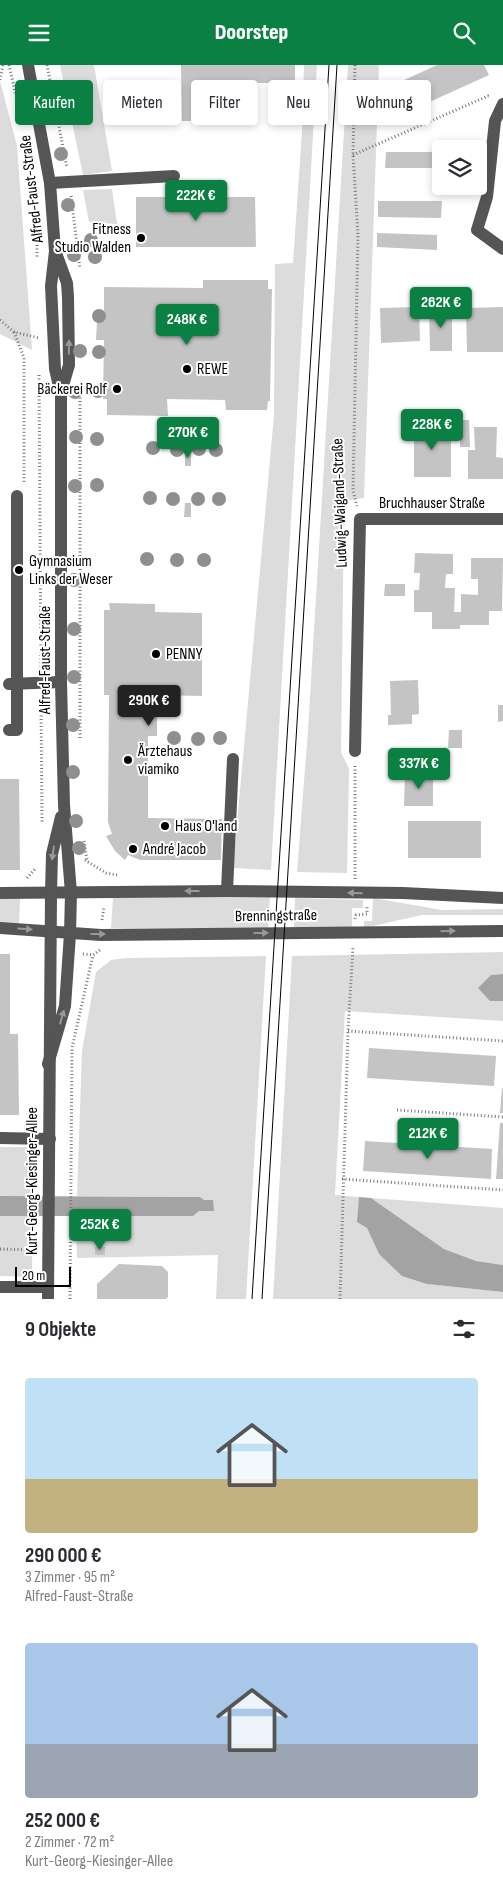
<!DOCTYPE html>
<html lang="de">
<meta charset="utf-8">
<style>
:root{--surface:#fff;--page:#f2f2f3;--text:#2b2b33;--muted:#7c7c81;--accent:#0b8043}
body{margin:0;font-family:"Sofia Sans Condensed",sans-serif;background:var(--page);color:var(--text);height:100vh;display:flex;flex-direction:column;font-size:19px;white-space:nowrap}
*{box-sizing:border-box;margin:0}
p{font-size:16px;color:var(--muted)}
.icon{flex:none;width:28px;height:28px;fill:none;stroke:currentColor;stroke-width:2;stroke-linecap:round;stroke-linejoin:round}
.map{position:relative;height:1234px;overflow:hidden}
.side{display:flex;flex-direction:column;background:var(--surface);flex:1}
.side>*{flex:none}
.top-card{position:absolute;left:15px;top:15px;width:474px;height:45px;display:flex;gap:10px}
.buttons{position:absolute;left:432px;top:75px;display:grid;gap:10px}
.buttons a{display:grid;place-items:center;width:55px;height:55px;border-radius:5px;background:var(--surface);box-shadow:0 2px 8px #0003;font-size:25px}
.scale{position:absolute;left:15px;bottom:12px;width:56px;box-sizing:border-box;padding-left:5px;border:2px solid #000;border-top:0;font-size:14px;line-height:18px;white-space:nowrap;color:#000;-webkit-text-stroke:4px #fff;paint-order:stroke}
.price{position:absolute;translate:-50% -42px;padding:0 11px;border-radius:5px;background:var(--accent);color:#fff;font-size:16px;line-height:32px;filter:drop-shadow(0 1px 2px #0008)}
.price::after{content:'';position:absolute;left:50%;top:30px;width:15px;height:11px;margin-left:-8px;background:inherit;clip-path:polygon(0 0,100% 0,50% 100%)}
.price.on{background:#222;color:#fff}
ul{padding:0;list-style:none}
li{display:grid;align-content:center;gap:10px;height:265px;padding:0 25px}
li span{display:grid;place-items:center;height:155px;border-radius:5px;color:#555}
li>.icon{margin-inline-start:auto}
span .icon{width:90px;height:90px;fill:#fffc;stroke-width:1}
li b{font-size:21px}
h2{display:flex;justify-content:space-between;align-items:center;height:60px;padding:0 25px;font-size:21px}
.tag{padding:0 18px;border-radius:5px;background:var(--surface);box-shadow:0 2px 8px #0003;font-size:18px;line-height:45px}
.tag.on{background:var(--accent);color:#fff}
header{display:flex;justify-content:space-between;align-items:center;height:65px;padding:0 25px;background:var(--accent);color:#fff;font-size:22px;font-weight:800}
.map>svg:first-child{display:block}
.green{fill:#dcdcdc}
.water{fill:#a3a3a3}
.building{fill:#c4c4c4}
.lines{fill:none;stroke-linecap:round;stroke-linejoin:round}
.path{stroke:#777;stroke-width:3;stroke-dasharray:1 2.5;stroke-linecap:butt}
.minor{stroke:#555;stroke-width:12}
.tram{stroke:#000;stroke-width:1}
.tree{fill:#8f8f8f}
.oneway{fill:#999}
.poi-dot{fill:#000;stroke:#fff;stroke-width:2}
.labels{text-anchor:middle;dominant-baseline:central;stroke-width:4;stroke-linejoin:round;paint-order:stroke}
.street-label{font-size:16px;fill:#000;stroke:#fff}
.poi-label{font-size:16px;fill:#000;stroke:#fff;text-anchor:start}
</style>
<header><svg class="icon" aria-label="menu" viewBox="0 0 24 24"><path d="M4 6h16M4 12h16M4 18h16"/></svg>Doorstep<svg class="icon" aria-label="search" viewBox="0 0 24 24"><circle cx="10" cy="10" r="6"/><path d="M15 15l6 6"/></svg></header>
<div class="map">
<svg width="503" height="1234" viewBox="0 0 503 1234">
<rect width="100%" height="100%" fill="#fff"/>
<g class="green">
<path d="M60,0H94L112,106L83,110Z"/>
<path d="M304,0H317L271,805L233,803L274,350L275,199L293,198L302,66Z"/>
<path d="M348,0H379L364,433L344,436L341,687L349,704L347,808L297,807L308,665Z"/>
<path d="M0,16L17,81L32,285L0,269Z"/>
<path d="M112,124L117,159L89,157L83,125Z"/>
<path d="M113,832H270L268,863H111Z"/>
<path d="M0,833H20L19,858H0Z"/>
<path d="M295,833L363,835V843H352V864L294,862Z"/>
<path d="M373,833L442,845L503,844V850H422L364,863V856H372Z"/>
<path d="M503,887V909L491,910L490,936H503V956L345,946L335,1130L359,1132L358,1157L367,1163L379,1189L427,1219L503,1227V1234H273L292,891Z"/>
<path d="M266,891L246,1234H216L218,1190L77,1193L76,1150L193,1151L199,1146H214L200,1132L77,1131L82,986L96,907L111,895L126,893Z"/>
<path d="M0,1082H26L33,1088L32,1212L0,1211Z"/>
<path d="M371,1133L503,1143V1200L476,1196L444,1184Z"/>
</g>
<g class="water">
<path d="M503,909V936H490L478,923L491,910Z"/>
<path d="M0,1131L200,1132L204,1135H213L214,1146H199L193,1151H0Z"/>
<path d="M359,1132L371,1133L444,1184L476,1196L503,1200V1227L427,1219L402,1211L379,1189L367,1163L357,1157Z"/>
</g>
<g class="building">
<path d="M181,0H295V18H243V56H182Z"/>
<path d="M437,0H484L489,10L403,49L391,21Z"/>
<path d="M386,87H441V103H385Z"/>
<path d="M136,132H255L256,182H136Z"/>
<path d="M378,136H442L441,153L378,152Z"/>
<path d="M377,168L437,170V185L377,182Z"/>
<path d="M203,215H268V224H272L270,336H268L267,345H226L225,335L167,334L168,351L107,350V334H103L104,275H96L97,256H104V222L203,223Z"/>
<path d="M419,242L420,276L381,278L380,243Z"/>
<path d="M429,242H452V286H430Z"/>
<path d="M503,242V287H467L466,243Z"/>
<path d="M460,355H469L470,382H460Z"/>
<rect x="414" y="359" width="37" height="53"/>
<path d="M474,362H497L496,392L503,393V414H468V385H475Z"/>
<path d="M185,386L191,387V401H185Z"/>
<path d="M185,438H191V452H184Z"/>
<path d="M415,488L453,489V509H446L445,523H455L454,547H461V529L478,530V514H471V493H503L502,546H489V560H460V564H432V547H414V525H419L420,508H414Z"/>
<path d="M385,519H405V531H384Z"/>
<path d="M109,538L155,539V547L202,548V631L157,630V671H148V753L222,754L221,795H140L128,790L125,795L115,786L106,771L112,769L108,757L109,630H104V545H110Z"/>
<path d="M418,615L419,649L412,650V659L388,660V650H391L390,616Z"/>
<path d="M498,640H503V656L498,657Z"/>
<path d="M449,665H462V683H448Z"/>
<path d="M405,708L433,709V741H404Z"/>
<path d="M0,714H19L20,805H0Z"/>
<rect x="408" y="756" width="73" height="37"/>
<path d="M0,889H10V969H18L19,1050H0Z"/>
<path d="M369,983L496,991L494,1021L367,1013Z"/>
<path d="M502,1023H503V1048H500Z"/>
<path d="M500,1058H503V1114H496Z"/>
<path d="M365,1076L492,1084L491,1114L363,1106Z"/>
<rect x="95" y="1182" width="10" height="8"/>
<path d="M119,1199L162,1201L168,1207V1232L166,1234H97V1219Z"/>
</g>
<g class="lines">
<g class="path">
<path d="M9,0L16,31"/>
<path d="M47,0L67,103"/>
<path d="M355,0L353,90L358,170L353,426L357,441"/>
<path d="M0,15L3,0"/>
<path d="M353,90L488,31L491,32"/>
<path d="M30,105L35,149"/>
<path d="M71,131L80,204"/>
<path d="M37,173V194"/>
<path d="M0,255L14,267L39,273"/>
<path d="M14,267L24,293V417"/>
<path d="M39,310L41,604"/>
<path d="M80,322V673"/>
<path d="M41,633L42,759"/>
<path d="M84,776L87,795"/>
<path d="M85,795L106,808L117,810"/>
<path d="M27,813L36,803"/>
<path d="M355,814V700"/>
<path d="M355,854L356,850L367,849V841"/>
<path d="M102,855L104,842"/>
<path d="M83,889L93,890L100,885"/>
<path d="M348,966L503,976"/>
<path d="M397,1045L503,1052"/>
<path d="M342,1114L503,1125"/>
<path d="M0,1184L34,1185"/>
<path d="M70,1234L72,983L93,890"/>
<path d="M340,1234L348,966L353,882"/>
</g>
<g class="minor">
<path d="M28,0L50,118L55,186L51,221L55,304L61,330V617L64,740L71,828L70,869L65,941L48,999"/>
<path d="M503,39L495,56L487,132L477,165L503,184"/>
<path d="M50,118L174,111"/>
<path d="M56,188L67,218L68,232L69,300L61,327"/>
<path d="M9,619L61,617"/>
<path d="M9,665H17V431"/>
<path d="M355,686L360,454H503"/>
<path d="M227,826L233,694"/>
<path d="M0,828L227,826L403,828L503,833"/>
<path d="M0,863L101,870L503,866"/>
<path d="M0,1073L50,1074"/>
<path d="M0,1222H48"/>
<path d="M48,1234L51,828L52,789L61,752"/>
</g>
<g class="tram">
<path d="M252,1234L329,0"/>
<path d="M262,1234L337,0"/>
</g>
</g>
<g class="tree">
<circle cx="52" cy="47" r="7"/>
<circle cx="61" cy="89" r="7"/>
<circle cx="68" cy="140" r="7"/>
<circle cx="91" cy="175" r="7"/>
<circle cx="74" cy="190" r="7"/>
<circle cx="95" cy="192" r="7"/>
<circle cx="99" cy="251" r="7"/>
<circle cx="80" cy="286" r="7"/>
<circle cx="99" cy="287" r="7"/>
<circle cx="98" cy="326" r="7"/>
<circle cx="75" cy="327" r="7"/>
<circle cx="76" cy="372" r="7"/>
<circle cx="97" cy="374" r="7"/>
<circle cx="153" cy="383" r="7"/>
<circle cx="199" cy="384" r="7"/>
<circle cx="177" cy="385" r="7"/>
<circle cx="216" cy="385" r="7"/>
<circle cx="97" cy="420" r="7"/>
<circle cx="75" cy="421" r="7"/>
<circle cx="150" cy="433" r="7"/>
<circle cx="173" cy="434" r="7"/>
<circle cx="198" cy="434" r="7"/>
<circle cx="219" cy="434" r="7"/>
<circle cx="147" cy="494" r="7"/>
<circle cx="177" cy="495" r="7"/>
<circle cx="204" cy="495" r="7"/>
<circle cx="74" cy="515" r="7"/>
<circle cx="74" cy="564" r="7"/>
<circle cx="74" cy="612" r="7"/>
<circle cx="73" cy="660" r="7"/>
<circle cx="174" cy="673" r="7"/>
<circle cx="220" cy="673" r="7"/>
<circle cx="198" cy="674" r="7"/>
<circle cx="73" cy="707" r="7"/>
<circle cx="76" cy="756" r="7"/>
<circle cx="79" cy="783" r="7"/>
</g>
<defs><path id="oneway-solid" d="M-6-.8H1V-3.2L6.5 0L1 3.2V.8H-6Z" transform="scale(1.25)"/></defs>
<g class="oneway">
<use href="#oneway-solid" transform="translate(69 282) rotate(-89)"/>
<use href="#oneway-solid" transform="translate(53 788) rotate(98)"/>
<use href="#oneway-solid" transform="translate(192 826) rotate(180)"/>
<use href="#oneway-solid" transform="translate(355 828) rotate(-179)"/>
<use href="#oneway-solid" transform="translate(25 864) rotate(3)"/>
<use href="#oneway-solid" transform="translate(448 866) rotate(-1)"/>
<use href="#oneway-solid" transform="translate(261 868) rotate(-1)"/>
<use href="#oneway-solid" transform="translate(98 869)"/>
<use href="#oneway-solid" transform="translate(62 952) rotate(-74)"/>
</g>
<g class="poi-dot">
<circle cx="141" cy="173" r="5"/>
<circle cx="187" cy="304" r="5"/>
<circle cx="117" cy="324" r="5"/>
<circle cx="19" cy="505" r="5"/>
<circle cx="156" cy="589" r="5"/>
<circle cx="128" cy="695" r="5"/>
<circle cx="165" cy="761" r="5"/>
<circle cx="133" cy="784" r="5"/>
</g>
<g class="labels">
<g class="street-label">
<text transform="translate(32 124) rotate(-97)">Alfred-Faust-Straße</text>
<text transform="translate(340 438) rotate(-92)">Ludwig-Waigand-Straße</text>
<text x="432" y="438">Bruchhauser Straße</text>
<text transform="translate(45 595) rotate(-90)">Alfred-Faust-Straße</text>
<text transform="translate(276 851) rotate(-1)">Brenningstraße</text>
<text transform="translate(32 1116) rotate(-90)">Kurt-Georg-Kiesinger-Allee</text>
</g>
<g class="poi-label">
<text x="131" y="164" text-anchor="end">Fitness<tspan x="131" dy="18">Studio Walden</tspan></text>
<text x="197" y="304">REWE</text>
<text x="107" y="324" text-anchor="end">Bäckerei Rolf</text>
<text x="29" y="496">Gymnasium<tspan x="29" dy="18">Links der Weser</tspan></text>
<text x="166" y="589">PENNY</text>
<text x="138" y="686">Ärztehaus<tspan x="138" dy="18">viamiko</tspan></text>
<text x="175" y="761">Haus O'land</text>
<text x="143" y="784">André Jacob</text>
</g>
</g>
</svg>
<div class="buttons">
<a><svg class="icon" aria-label="layers" viewBox="0 0 24 24"><path d="M12 4l9 5-9 5-9-5zM3 14l9 5 9-5"/></svg></a>
</div>
<div class="scale">20 m</div>
<b class="price" style="left:196px;top:157px">222K €</b>
<b class="price" style="left:441px;top:264px">262K €</b>
<b class="price" style="left:187px;top:281px">248K €</b>
<b class="price" style="left:432px;top:386px">228K €</b>
<b class="price" style="left:188px;top:394px">270K €</b>
<b class="price on" style="left:149px;top:662px">290K €</b>
<b class="price" style="left:419px;top:725px">337K €</b>
<b class="price" style="left:428px;top:1095px">212K €</b>
<b class="price" style="left:100px;top:1186px">252K €</b>
<div class="top-card">
<a class="tag on">Kaufen</a>
<a class="tag">Mieten</a>
<a class="tag">Filter</a>
<a class="tag">Neu</a>
<a class="tag">Wohnung</a>
</div>
</div>
<section class="side">
<h2>9 Objekte<svg class="icon" aria-label="filters" viewBox="0 0 24 24"><path d="M4 7h16M4 17h16"/><circle cx="9" cy="7" r="2"/><circle cx="15" cy="17" r="2"/></svg></h2>
<ul>
<li><span style="background:linear-gradient(#bfe0f5 65%,#c2b280 0)"><svg class="icon" aria-label="home" viewBox="0 0 24 24"><path d="M3 11l9-7 9 7M6 9v11h12V9"/></svg></span><div><b>290 000 €</b><p>3 Zimmer · 95 m²</p><p>Alfred-Faust-Straße</p></div></li>
<li><span style="background:linear-gradient(#a9c7e8 65%,#9aa5b1 0)"><svg class="icon" aria-label="home" viewBox="0 0 24 24"><path d="M3 11l9-7 9 7M6 9v11h12V9"/></svg></span><div><b>252 000 €</b><p>2 Zimmer · 72 m²</p><p>Kurt-Georg-Kiesinger-Allee</p></div></li>
</ul>
</section>
